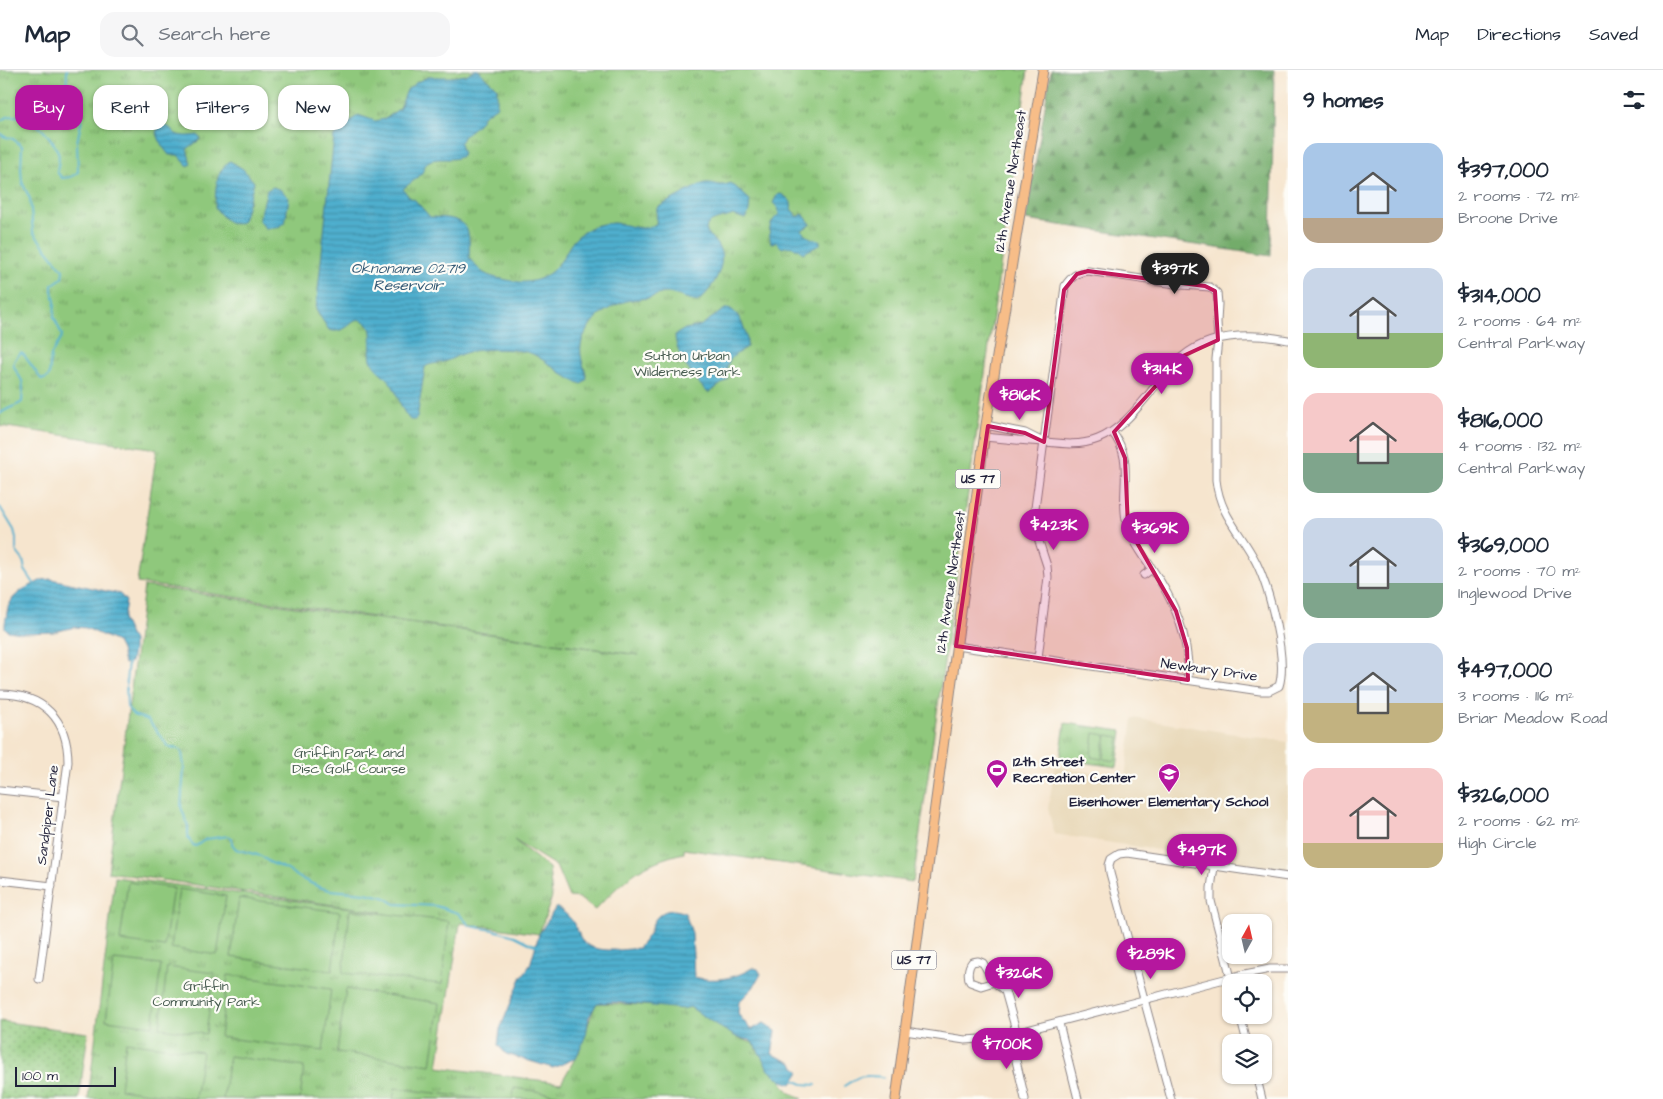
<!DOCTYPE html>
<meta charset="utf-8">
<style>
:root{--surface:#fff;--page:#f6f6f7;--text:#1f2937;--muted:#747a83;--line:#e0e1e3;--accent:#b5179e}
body{margin:0;font-family:"Architects Daughter",sans-serif;background:var(--page);color:var(--text);height:100vh;display:flex;flex-direction:column;font-size:19px;white-space:nowrap}
*{box-sizing:border-box;margin:0}
p{font-size:16px;color:var(--muted)}
.icon{flex:none;width:28px;height:28px;fill:none;stroke:currentColor;stroke-width:2;stroke-linecap:round;stroke-linejoin:round}
.map{position:relative;flex:1;overflow:hidden}
.side{display:flex;flex-direction:column;background:var(--surface);width:375px}
.side>*{flex:none}
.banner{position:absolute;left:15px;top:15px;width:475px;height:45px;display:flex;gap:10px}
.needle{width:32px;rotate:8deg}
.buttons{position:absolute;left:1222px;top:844px;display:grid;gap:10px}
.buttons a{display:grid;place-items:center;width:50px;height:50px;border-radius:10px;background:var(--surface);box-shadow:0 1px 4px #0004;font-size:25px}
.scale{position:absolute;left:15px;bottom:12px;width:101px;box-sizing:border-box;padding-left:5px;border:2px solid #22223b;border-top:0;font-size:14px;line-height:18px;white-space:nowrap;color:#22223b;-webkit-text-stroke:4px #fdfcf7;paint-order:stroke}
.price{position:absolute;translate:-50% -42px;padding:0 11px;border-radius:18px;background:var(--accent);color:#fff;font-size:16px;line-height:32px;filter:drop-shadow(0 1px 2px #0008)}
.price::after{content:'';position:absolute;left:50%;top:30px;width:15px;height:11px;margin-left:-8px;background:inherit;clip-path:polygon(0 0,100% 0,50% 100%)}
.price.active{background:#222;color:#fff}
ul{padding:0;list-style:none}
li{display:flex;align-items:center;gap:15px;height:125px;padding:0 15px}
li span{display:grid;place-items:center;flex:none;width:140px;height:100px;border-radius:15px;color:#555}
li>.icon{margin-inline-start:auto}
span .icon{width:60px;height:60px;fill:#fffc;stroke-width:1}
li b{font-size:21px}
h2{display:flex;justify-content:space-between;align-items:center;height:60px;padding:0 15px;font-size:21px}
.chip{padding:0 18px;border-radius:15px;background:var(--surface);box-shadow:0 1px 4px #0004;font-size:18px;line-height:45px}
.chip.active{background:var(--accent);color:#fff}
header{display:flex;align-items:center;gap:30px;box-sizing:border-box;height:70px;padding:0 25px;background:var(--surface);border-bottom:1px solid var(--line)}
header strong{font-size:24px}
nav{display:flex;gap:28px;margin-inline-start:auto;font-size:18px}
.search{width:350px;height:45px;background:var(--page);display:flex;align-items:center;gap:12px;box-sizing:border-box;padding:0 18px;border-radius:15px;color:var(--muted);font-size:19px}
main{display:flex;flex:1;min-height:0}
.map>svg:first-child{display:block}
.built{fill:#e9d9ba}
.grass{fill:url(#grass-dots);stroke:#58755b}
.forest{fill:url(#forest-firs);stroke:#4a6753}
.park{fill:url(#park-tufts);stroke:#58755b}
.garden{fill:#8fc87b;stroke:#58755b}
.water{fill:url(#water-rules);stroke:#386884}
.lines{fill:none;stroke-linecap:round;stroke-linejoin:round}
.stream{stroke:#4fafce;stroke-width:2}
.minor-casing{stroke:#8c8484;stroke-width:9}
.major-casing{stroke:#8c8484;stroke-width:11}
.minor{stroke:#fff;stroke-width:7}
.major{stroke:#f7bd88;stroke-width:9}
.marked{fill:#c2185b;fill-opacity:0.2;stroke:#c2185b;stroke-width:4;stroke-linejoin:round}
.labels{text-anchor:middle;dominant-baseline:central;stroke-width:4.5;stroke-linejoin:round;paint-order:stroke}
.shield{fill:#fdfcf7;stroke:#646373;stroke-width:1}
.shield-label{font-size:12px;font-weight:bold;fill:#22223b}
.street-label{font-size:14px;fill:#22223b;stroke:#fdfcf7}
.park-label{font-size:14px;fill:#485c51;stroke:#fdfcf7}
.poi-label{font-size:14px;font-weight:bold;fill:#22223b;stroke:#fdfcf7;text-anchor:start}
.water-label{font-size:15px;font-style:italic;fill:#345a76;stroke:#fdfcf7}
</style>
<header>
<strong>Map</strong>
<div class="search"><svg class="icon" aria-label="search" viewBox="0 0 24 24"><circle cx="10" cy="10" r="6"/><path d="M15 15l6 6"/></svg>Search here</div>
<nav><a>Map</a><a>Directions</a><a>Saved</a></nav>
</header>
<main>
<div class="map">
<svg width="1288" height="1029" viewBox="0 0 1288 1029">
<defs>
<pattern id="grass-dots" width="8" height="8" patternUnits="userSpaceOnUse" patternTransform="scale(1.25)"><rect width="8" height="8" fill="#8fc87b"/><path d="M2 2h.1M6 6h.1" fill="none" stroke="#74a266" stroke-width="1.8" stroke-linecap="round"/></pattern>
<pattern id="forest-firs" width="22" height="20" patternUnits="userSpaceOnUse" patternTransform="scale(1.25)"><rect width="22" height="20" fill="#73ac6b"/><path d="M5 1l3.5 6h-7zM16 11l3.5 6h-7z" fill="#5e8c59"/></pattern>
<pattern id="park-tufts" width="24" height="20" patternUnits="userSpaceOnUse" patternTransform="scale(1.25)"><rect width="24" height="20" fill="#8fc87b"/><path d="M3 7l-1-3M5 7V3M7 7l1-3M15 17l-1-3M17 17v-4M19 17l1-3" fill="none" stroke="#74a266"/></pattern>
<pattern id="water-rules" width="6" height="5" patternUnits="userSpaceOnUse" patternTransform="scale(1.25)"><rect width="6" height="5" fill="#4fafce"/><path d="M0 2.5h6" fill="none" stroke="#418ea8"/></pattern>
</defs>
<rect width="100%" height="100%" fill="#fdfcf7"/>
<filter id="ink" filterUnits="userSpaceOnUse"><feTurbulence type="fractalNoise" baseFrequency=".02" numOctaves="2"/><feDisplacementMap in="SourceGraphic" scale="10" xChannelSelector="R" yChannelSelector="G"/><feConvolveMatrix kernelMatrix="1 2 1 2 8 2 1 2 1" color-interpolation-filters="sRGB"/></filter>
<filter id="wash" filterUnits="userSpaceOnUse"><feTurbulence type="fractalNoise" baseFrequency=".0096" numOctaves="4" result="noise"/><feDisplacementMap in="SourceGraphic" scale="20" xChannelSelector="R" yChannelSelector="G"/><feGaussianBlur stdDeviation="1.12" result="paint"/><feColorMatrix in="noise" values="0 0 0 0 0 0 0 0 0 0 0 0 0 0 0 0 0 1.4 0 .05"/><feComposite in="paint" operator="in"/></filter>
<g filter="url(#wash)">
<rect width="100%" height="100%" fill="#f6e5ce"/>
<path class="built" d="M1133,648L1288,672V800L1054,764L1048,738L1055,697L1125,708Z"/>
<path class="grass" d="M0,951L88,963L79,1029H0Z"/>
<path class="forest" d="M1051,0H1274L1271,186L1026,150Z"/>
<g class="park">
<path d="M0,0H1028L913,812L684,779V783C642,792 623,810 595,840L579,828L569,827L556,796L514,770L549,798L552,827L539,864L460,853L438,997L561,1013L577,985L596,933L690,937L738,968L753,973L789,1022L803,1029H88L115,807L382,842L108,802L144,516L639,585L137,513L157,379L0,356Z"/>
<path d="M1065,653L1122,661L1117,697L1060,689Z"/>
</g>
<g class="garden">
<path d="M1094,663L1105,665L1102,689L1091,687Z"/>
<path d="M1107,665L1119,667L1115,691L1104,689Z"/>
<path d="M128,812L173,818L164,877L120,871Z"/>
<path d="M179,819L226,826L217,885L171,878Z"/>
<path d="M239,828L340,842L332,901L231,887Z"/>
<path d="M350,840L449,851L442,914L343,903Z"/>
<path d="M114,890L161,895L153,956L106,950Z"/>
<path d="M167,897L214,903L206,964L160,958Z"/>
<path d="M228,905L331,919L323,981L220,967Z"/>
<path d="M346,919L440,933L431,995L337,982Z"/>
<path d="M126,972L202,982L195,1029L120,1019Z"/>
<path d="M229,986L304,997L300,1029H223Z"/>
<path d="M395,1018L481,1029H393Z"/>
<path d="M514,1018L589,1029H513Z"/>
</g>
<g class="water">
<path d="M474,0H478L497,18V36L483,46L479,53L463,67L460,73L463,85C454,92 443,87 432,90C424,92 425,99 421,104C416,110 408,114 403,119L409,127L415,130L430,147C465,148 471,152 469,188C483,205 486,206 507,210C532,216 549,209 563,188C566,183 568,178 571,174C575,167 588,158 595,156C601,154 608,153 614,153C627,154 644,163 656,154L657,138C662,135 702,113 705,113C718,112 717,118 731,113L750,130L749,142L745,149L733,145C724,149 715,148 707,155L706,161C710,167 717,173 720,180C727,196 710,223 697,232C690,230 673,223 667,223C661,223 655,226 649,228C642,229 636,229 630,230C607,236 586,252 581,275C579,288 585,297 587,309L582,314C565,309 549,292 533,284C519,278 483,278 468,282C459,284 451,290 443,292C436,294 430,293 425,297L417,348L415,350H410C399,338 399,324 390,312C385,305 376,301 372,292C365,278 382,254 357,249C348,256 341,264 329,260L316,240L334,66L358,45L375,51L385,49L400,38L407,20L417,12L428,7H452L466,5Z"/>
<path d="M166,56C172,58 172,61 176,64C182,67 192,66 198,65L201,69L187,79L191,94L188,96L178,85H169L162,76L156,61L161,57Z"/>
<path d="M230,91L243,99L254,112L243,151C231,159 222,146 215,138C216,120 214,103 230,91Z"/>
<path d="M273,117L281,120L289,128L285,153L276,158H265L259,150L267,120Z"/>
<path d="M781,124C787,128 793,130 791,139L798,147L803,144L811,154L802,160C806,167 812,169 820,170V175L803,183C796,177 791,175 782,178L776,172L771,173C768,160 769,153 779,144L777,137L773,133L777,125Z"/>
<path d="M729,238C741,244 748,264 747,277C731,287 725,290 727,310L710,322H707C693,307 676,286 675,265L685,259L700,256L725,239Z"/>
<path d="M51,509L120,524L126,531L123,550L133,571V581L131,592L124,594L121,580L117,572L86,558L75,557L54,562L22,563L8,561L5,558V553L8,537L13,528L22,520L42,510Z"/>
<path d="M556,837C564,842 571,847 575,856C578,860 579,866 582,870C592,884 623,880 638,878C642,873 647,868 650,862C650,861 652,856 652,855C659,840 672,837 685,843L692,863L694,907C713,912 735,909 752,898L758,899L761,904L753,918L739,932L738,944L751,960L764,953L776,961L772,984L792,993L800,1002L792,1014L782,1011L769,1000L756,977L750,970L738,968L718,956L690,937L683,939L614,932L597,933L589,947L586,965L576,988L553,998L506,984L498,975L500,959L521,908L530,895L539,864Z"/>
</g>
<g class="lines">
<g class="stream">
<path d="M0,51C22,35 50,62 58,82C60,87 58,96 57,102L62,108L71,107L78,102L77,72L82,49L66,27L67,0"/>
<path d="M0,63L3,66L13,69L22,76L21,99L22,112L30,129L33,162L63,200L62,208L52,215V221L55,230L54,247L62,265L61,268L51,285L49,306L45,309H41L24,285L21,283C7,295 16,298 22,311C24,317 22,325 22,332C15,337 6,338 0,344"/>
<path d="M0,437L14,460L16,468V481L23,490L25,500L35,515"/>
<path d="M128,591L126,613L127,637L133,645L148,650L169,677L179,679L182,683L184,698L181,737L188,756V768L193,775L196,776L206,769L229,766L232,769V774L236,779L261,786L269,792L286,799L300,808L319,817L330,820L365,823L384,827L395,834L436,836L458,843L470,856L493,860L515,866L529,873L539,876"/>
<path d="M794,1010L803,1014L816,1015"/>
<path d="M844,1016C862,1004 862,1005 883,1007"/>
</g>
</g>
</g>
<g filter="url(#ink)">
<g class="lines">
<g class="minor-casing">
<g id="minor">
<path d="M986,355L1025,363L1041,371"/>
<path d="M1112,362C1135,390 1120,419 1126,450C1130,467 1141,482 1151,497C1175,531 1190,569 1188,610"/>
<path d="M984,367C1004,369 1025,371 1045,372C1063,374 1080,376 1098,369C1120,360 1134,342 1149,324C1159,311 1169,297 1182,287C1212,262 1252,263 1288,270"/>
<path d="M1144,505L1152,499"/>
<path d="M956,576L1260,621H1269L1279,616C1288,589 1269,518 1256,492C1241,462 1220,446 1216,410V289L1218,270L1217,252L1218,234L1217,223L1210,217L1182,215L1088,201C1077,202 1071,207 1065,216L1035,438V459L1047,496L1048,507L1038,588"/>
<path d="M0,624C43,624 68,649 68,692L39,909"/>
<path d="M0,720L63,727"/>
<path d="M1214,797L1211,818V831L1232,912"/>
<path d="M0,810L52,816"/>
<path d="M994,912L981,916L970,912C967,906 968,897 972,892L978,891L983,893L994,912L1005,921L1017,964"/>
<path d="M1240,945L1247,972"/>
<path d="M1059,953L1078,1029"/>
<path d="M905,961L965,970L996,968L1240,905L1270,899H1288"/>
<path d="M1010,965L1025,1029"/>
<path d="M1256,1005L1262,1029"/>
<path d="M1171,1029L1110,803L1109,795L1111,789L1119,784L1127,783L1288,807"/>
</g>
</g>
<g class="major-casing">
<path id="major" d="M896,1029L986,355L1043,0"/>
</g>
<use href="#minor" class="minor"/>
<use href="#major" class="major"/>
</g>
</g>
<path class="marked" d="M1088,201L1205,216L1215,221L1218,270L1183,286L1114,362L1125,388L1128,457L1176,541L1187,578L1188,610L956,576L988,356L1025,363L1044,372L1064,220L1077,204Z"/>
<defs>
<g id="stadium-pin" transform="scale(1.125)"><path d="M0 17L-7.5 6A9.5 9.5 0 1 1 7.5 6Z" fill="#b5179e" stroke="#fdfcf7"/><path d="M0-5a6.5 5 0 1 0 0 10a6.5 5 0 1 0 0-10ZM-3.5-1.8h7v3.6h-7Z" fill="#fff"/></g>
<g id="school-pin" transform="scale(1.125)"><path d="M0 17L-7.5 6A9.5 9.5 0 1 1 7.5 6Z" fill="#b5179e" stroke="#fdfcf7"/><path d="M0-5L7-2L0 1L-7-2ZM-4 1L0 2.5L4 1V4Q0 6-4 4Z" fill="#fff"/></g>
</defs>
<g fill-rule="evenodd">
<use href="#stadium-pin" x="997" y="700"/>
<use href="#school-pin" x="1169" y="704"/>
</g>
<g class="labels">
<g class="shield">
<rect x="955.5" y="399.5" width="45" height="19" rx="4"/>
<rect x="891.5" y="880.5" width="45" height="19" rx="4"/>
</g>
<g class="shield-label">
<text x="978" y="409">US 77</text>
<text x="914" y="890">US 77</text>
</g>
<g class="street-label">
<text transform="translate(1011 111) rotate(-81)">12th Avenue Northeast</text>
<text transform="translate(951 512) rotate(-82)">12th Avenue Northeast</text>
<text transform="translate(1209 600) rotate(8)">Newbury Drive</text>
<text transform="translate(48 745) rotate(-83)">Sandpiper Lane</text>
</g>
<g class="park-label">
<text x="687" y="286">Sutton Urban<tspan x="687" dy="16">Wilderness Park</tspan></text>
<text x="349" y="683">Griffin Park and<tspan x="349" dy="16">Disc Golf Course</tspan></text>
<text x="206" y="916">Griffin<tspan x="206" dy="16">Community Park</tspan></text>
</g>
<g class="poi-label">
<text x="1013" y="692">12th Street<tspan x="1013" dy="16">Recreation Center</tspan></text>
<text x="1169" y="732" text-anchor="middle">Eisenhower Elementary School</text>
</g>
<g class="water-label">
<text x="408" y="198">Oknoname 02719<tspan x="408" dy="17">Reservoir</tspan></text>
</g>
</g>
</svg>
<div class="buttons">
<a><svg class="needle" viewBox="-14 -14 28 28"><path d="M0-13l5 13h-10z" fill="#e53935"/><path d="M0 13l5-13h-10z" fill="#747a83"/></svg></a>
<a><svg class="icon" aria-label="locate" viewBox="0 0 24 24"><circle cx="12" cy="12" r="6"/><path d="M12 2v4M12 18v4M2 12h4M18 12h4"/></svg></a>
<a><svg class="icon" aria-label="layers" viewBox="0 0 24 24"><path d="M12 4l9 5-9 5-9-5zM3 14l9 5 9-5"/></svg></a>
</div>
<div class="scale">100 m</div>
<b class="price active" style="left:1175px;top:225px">$397K</b>
<b class="price" style="left:1162px;top:325px">$314K</b>
<b class="price" style="left:1020px;top:351px">$816K</b>
<b class="price" style="left:1054px;top:481px">$423K</b>
<b class="price" style="left:1155px;top:484px">$369K</b>
<b class="price" style="left:1202px;top:806px">$497K</b>
<b class="price" style="left:1151px;top:910px">$289K</b>
<b class="price" style="left:1019px;top:929px">$326K</b>
<b class="price" style="left:1007px;top:1000px">$700K</b>
<div class="banner">
<a class="chip active">Buy</a>
<a class="chip">Rent</a>
<a class="chip">Filters</a>
<a class="chip">New</a>
</div>
</div>
<section class="side">
<h2>9 homes<svg class="icon" aria-label="filters" viewBox="0 0 24 24"><path d="M4 7h16M4 17h16"/><circle cx="9" cy="7" r="2"/><circle cx="15" cy="17" r="2"/></svg></h2>
<ul>
<li><span style="background:linear-gradient(#a9c7e8 75%,#b9a48a 0)"><svg class="icon" aria-label="home" viewBox="0 0 24 24"><path d="M3 11l9-7 9 7M6 9v11h12V9"/></svg></span><div><b>$397,000</b><p>2 rooms · 72 m²</p><p>Broone Drive</p></div></li>
<li><span style="background:linear-gradient(#c9d6e8 65%,#8fb573 0)"><svg class="icon" aria-label="home" viewBox="0 0 24 24"><path d="M3 11l9-7 9 7M6 9v11h12V9"/></svg></span><div><b>$314,000</b><p>2 rooms · 64 m²</p><p>Central Parkway</p></div></li>
<li><span style="background:linear-gradient(#f6c9c9 60%,#7fa58c 0)"><svg class="icon" aria-label="home" viewBox="0 0 24 24"><path d="M3 11l9-7 9 7M6 9v11h12V9"/></svg></span><div><b>$816,000</b><p>4 rooms · 132 m²</p><p>Central Parkway</p></div></li>
<li><span style="background:linear-gradient(#c9d6e8 65%,#7fa58c 0)"><svg class="icon" aria-label="home" viewBox="0 0 24 24"><path d="M3 11l9-7 9 7M6 9v11h12V9"/></svg></span><div><b>$369,000</b><p>2 rooms · 70 m²</p><p>Inglewood Drive</p></div></li>
<li><span style="background:linear-gradient(#c9d6e8 60%,#c2b280 0)"><svg class="icon" aria-label="home" viewBox="0 0 24 24"><path d="M3 11l9-7 9 7M6 9v11h12V9"/></svg></span><div><b>$497,000</b><p>3 rooms · 116 m²</p><p>Briar Meadow Road</p></div></li>
<li><span style="background:linear-gradient(#f6c9c9 75%,#c2b280 0)"><svg class="icon" aria-label="home" viewBox="0 0 24 24"><path d="M3 11l9-7 9 7M6 9v11h12V9"/></svg></span><div><b>$326,000</b><p>2 rooms · 62 m²</p><p>High Circle</p></div></li>
</ul>
</section>
</main>
